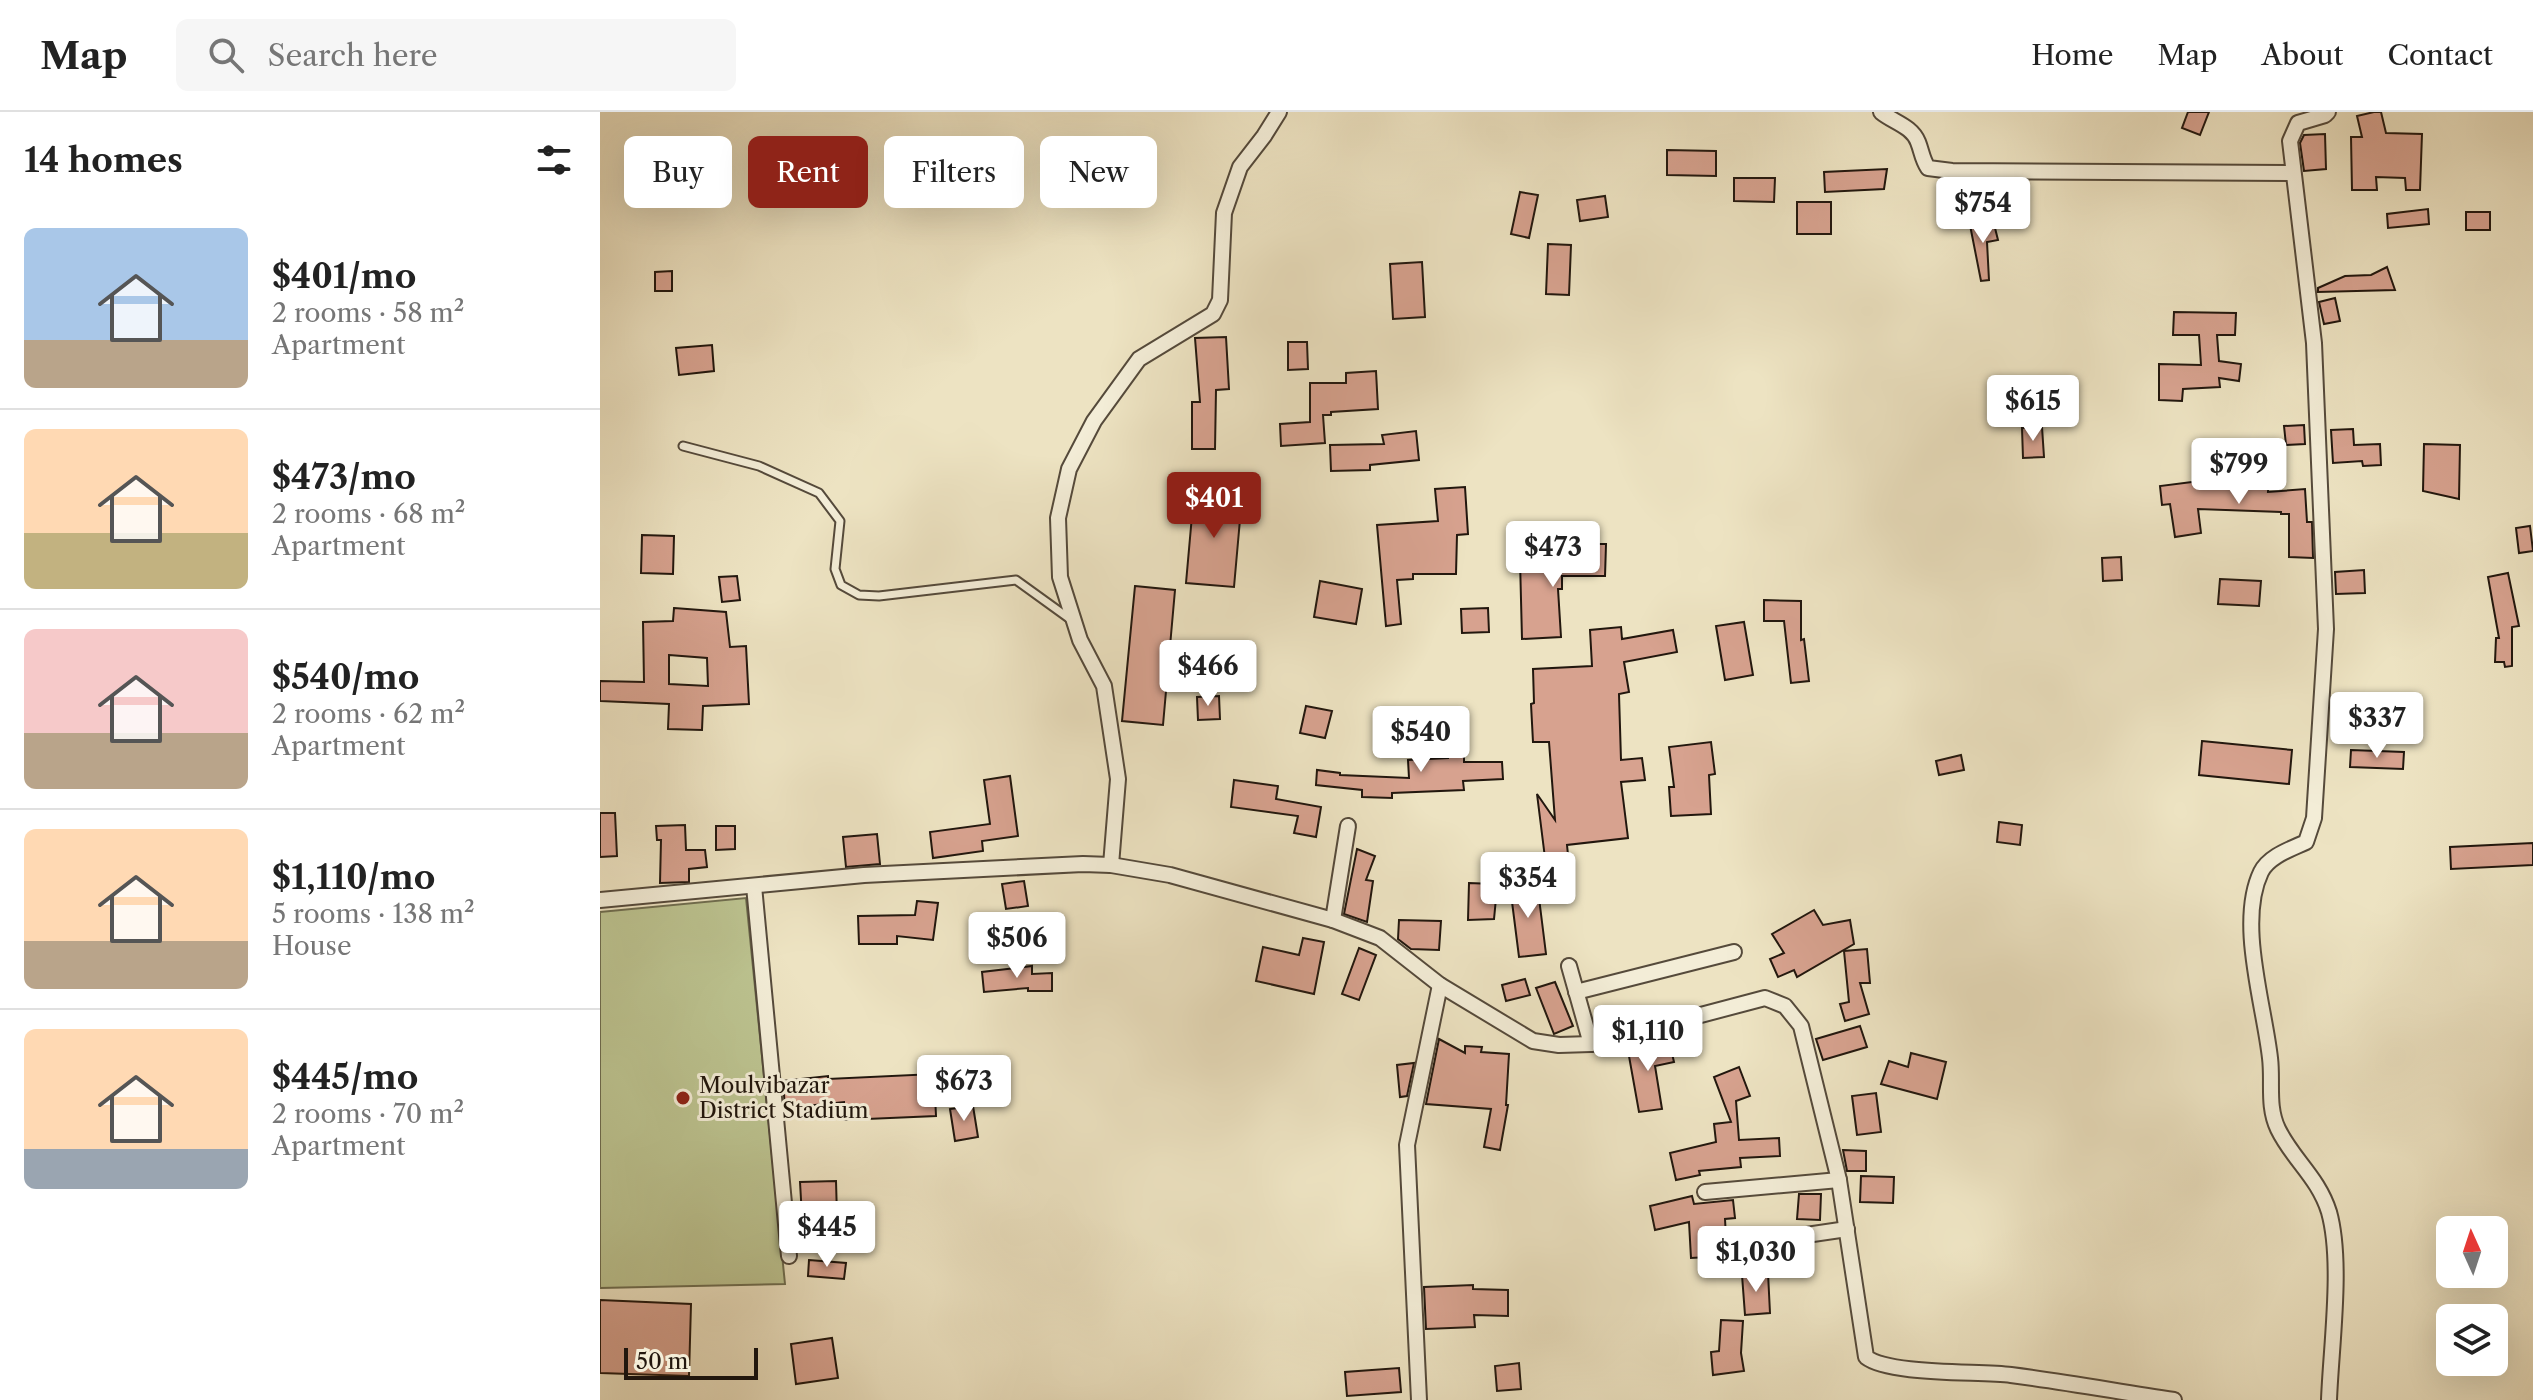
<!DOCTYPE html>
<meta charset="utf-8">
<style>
:root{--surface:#fff;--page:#f6f6f6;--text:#222;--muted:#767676;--line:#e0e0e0;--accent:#8f2418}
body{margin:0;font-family:"Libre Caslon Text",serif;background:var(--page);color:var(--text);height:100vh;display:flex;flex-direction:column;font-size:30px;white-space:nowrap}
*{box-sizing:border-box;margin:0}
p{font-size:26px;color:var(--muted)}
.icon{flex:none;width:44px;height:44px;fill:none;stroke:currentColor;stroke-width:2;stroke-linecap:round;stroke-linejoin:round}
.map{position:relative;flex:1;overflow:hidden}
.details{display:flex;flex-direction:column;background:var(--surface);width:600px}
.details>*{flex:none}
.hud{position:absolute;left:24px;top:24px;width:760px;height:72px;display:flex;gap:16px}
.needle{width:52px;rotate:357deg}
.fabs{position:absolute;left:1836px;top:1104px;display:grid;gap:16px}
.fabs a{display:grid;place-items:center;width:72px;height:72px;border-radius:12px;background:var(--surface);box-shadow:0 8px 32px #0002;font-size:40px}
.scale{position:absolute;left:24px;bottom:20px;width:134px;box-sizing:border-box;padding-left:8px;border:4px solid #22170e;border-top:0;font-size:22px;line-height:28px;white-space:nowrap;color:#22170e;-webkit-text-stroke:6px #f3edd7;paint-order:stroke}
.price{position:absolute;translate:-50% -68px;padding:0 18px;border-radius:8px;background:#fff;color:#222;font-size:26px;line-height:52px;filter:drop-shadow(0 2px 4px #0008)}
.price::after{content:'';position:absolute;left:50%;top:48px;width:24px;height:18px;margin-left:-12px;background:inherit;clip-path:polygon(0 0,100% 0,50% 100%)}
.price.current{background:var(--accent);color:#fff}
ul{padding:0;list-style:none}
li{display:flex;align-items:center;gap:24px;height:200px;padding:0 24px}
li+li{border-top:2px solid var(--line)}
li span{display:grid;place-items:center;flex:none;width:224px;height:160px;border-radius:12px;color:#555}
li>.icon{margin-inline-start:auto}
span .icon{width:96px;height:96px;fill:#fffc;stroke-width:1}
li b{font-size:34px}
h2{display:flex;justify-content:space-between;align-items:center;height:96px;padding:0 24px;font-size:34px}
.pill{padding:0 28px;border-radius:12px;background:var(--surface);box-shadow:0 8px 32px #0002;font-size:28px;line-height:72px}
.pill.current{background:var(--accent);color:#fff}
header{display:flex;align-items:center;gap:48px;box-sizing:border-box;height:112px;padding:0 40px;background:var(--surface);border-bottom:2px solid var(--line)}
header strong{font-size:38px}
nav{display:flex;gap:44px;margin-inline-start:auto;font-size:28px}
.search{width:560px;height:72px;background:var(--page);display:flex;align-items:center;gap:20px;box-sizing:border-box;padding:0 28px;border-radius:12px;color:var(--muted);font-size:30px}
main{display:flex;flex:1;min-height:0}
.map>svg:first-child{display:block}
.green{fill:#bcc390;stroke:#6f6d4f;stroke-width:2}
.building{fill:#d7a28f;stroke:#22170e;stroke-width:2;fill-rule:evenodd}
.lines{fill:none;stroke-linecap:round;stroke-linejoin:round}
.service-casing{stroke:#554a3b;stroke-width:11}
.minor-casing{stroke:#554a3b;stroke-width:18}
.service{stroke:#f3edd7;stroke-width:7}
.minor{stroke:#f3edd7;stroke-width:14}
.poi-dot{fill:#8f2418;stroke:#f3edd7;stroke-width:3}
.labels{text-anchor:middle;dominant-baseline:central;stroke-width:6;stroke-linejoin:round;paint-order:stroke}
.poi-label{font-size:22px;fill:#22170e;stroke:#f3edd7;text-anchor:start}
</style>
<header>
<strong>Map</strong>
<div class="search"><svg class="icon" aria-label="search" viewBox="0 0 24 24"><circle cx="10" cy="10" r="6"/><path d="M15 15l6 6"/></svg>Search here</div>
<nav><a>Home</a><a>Map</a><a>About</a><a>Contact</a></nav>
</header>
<main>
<section class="details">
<h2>14 homes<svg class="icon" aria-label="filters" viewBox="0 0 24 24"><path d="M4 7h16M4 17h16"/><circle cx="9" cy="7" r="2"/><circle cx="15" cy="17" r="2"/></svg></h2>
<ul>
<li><span style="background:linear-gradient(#a9c7e8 70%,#b9a48a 0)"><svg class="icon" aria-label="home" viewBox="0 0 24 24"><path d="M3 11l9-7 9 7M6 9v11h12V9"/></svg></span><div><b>$401/mo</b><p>2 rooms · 58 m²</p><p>Apartment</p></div></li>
<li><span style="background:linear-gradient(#ffd9b3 65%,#c2b280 0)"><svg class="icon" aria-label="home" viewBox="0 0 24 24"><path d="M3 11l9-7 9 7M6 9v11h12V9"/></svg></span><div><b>$473/mo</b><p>2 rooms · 68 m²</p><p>Apartment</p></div></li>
<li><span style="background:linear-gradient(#f6c9c9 65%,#b9a48a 0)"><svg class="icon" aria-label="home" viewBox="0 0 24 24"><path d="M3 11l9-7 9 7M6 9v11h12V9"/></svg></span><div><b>$540/mo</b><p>2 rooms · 62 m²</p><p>Apartment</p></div></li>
<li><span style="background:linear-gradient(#ffd9b3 70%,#b9a48a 0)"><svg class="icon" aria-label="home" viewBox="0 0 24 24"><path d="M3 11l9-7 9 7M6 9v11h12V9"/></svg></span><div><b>$1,110/mo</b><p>5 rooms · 138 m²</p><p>House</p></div></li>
<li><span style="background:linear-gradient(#ffd9b3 75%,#9aa5b1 0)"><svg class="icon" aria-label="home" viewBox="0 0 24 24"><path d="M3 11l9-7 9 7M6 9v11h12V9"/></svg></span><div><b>$445/mo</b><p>2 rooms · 70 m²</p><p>Apartment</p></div></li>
</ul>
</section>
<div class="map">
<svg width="1933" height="1288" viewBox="0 0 1933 1288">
<rect width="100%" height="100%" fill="#ede3c2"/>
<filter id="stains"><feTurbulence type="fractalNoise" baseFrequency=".0025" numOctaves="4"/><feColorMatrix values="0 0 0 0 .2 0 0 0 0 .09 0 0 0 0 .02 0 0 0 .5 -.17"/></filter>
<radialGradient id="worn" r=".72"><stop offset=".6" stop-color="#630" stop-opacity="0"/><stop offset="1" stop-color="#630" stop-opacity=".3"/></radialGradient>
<path class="green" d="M146,786L185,1172L0,1176V800Z"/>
<g class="building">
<path d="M1588,0H1609L1600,23L1582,16Z"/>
<path d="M1774,0H1781L1786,21L1822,22L1820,78H1806L1805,66L1776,65L1777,78H1752L1751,25H1762L1757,4Z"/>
<path d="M1725,22L1726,57L1704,59L1700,31L1704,23Z"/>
<path d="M1067,38L1116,39V64L1067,63Z"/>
<path d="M1287,57L1284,77L1225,80L1224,60Z"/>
<path d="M1134,66H1175L1174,90L1134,89Z"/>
<path d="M920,80L938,83L929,126L911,122Z"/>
<path d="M1005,84L1008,105L980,109L977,88Z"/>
<rect x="1197" y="90" width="34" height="32"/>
<path d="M1828,97L1829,112L1788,116L1787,102Z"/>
<rect x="1866" y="100" width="24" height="18"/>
<path d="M1393,108L1398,128L1387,130L1389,168L1381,169L1370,113Z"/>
<path d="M948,132L971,133L969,183L946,182Z"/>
<path d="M822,150L825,205L793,207L790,152Z"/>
<path d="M1787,155L1795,178L1718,180V176L1745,164L1771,163Z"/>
<path d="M72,159V179H55V160Z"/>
<path d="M1735,186L1740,209L1724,212L1719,190Z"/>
<path d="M1574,200L1636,201L1635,223H1617L1619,249L1641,252L1639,269L1619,266L1620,275L1583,277L1582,289L1559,288V252L1601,253L1599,223H1573Z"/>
<path d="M626,225L629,277L616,278L615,337H592V290H600L595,226Z"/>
<path d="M688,230H707L708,257L688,258Z"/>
<path d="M112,233L114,259L79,263L76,236Z"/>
<path d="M776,259L778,297L731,300V303H723L725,331L681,334L680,312L710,310V271H746V261Z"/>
<path d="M1704,313L1705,332L1686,333L1684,314Z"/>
<path d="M1442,315L1444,345L1423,346L1422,316Z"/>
<path d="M1753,317L1754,333L1780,332L1781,353L1763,354L1762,349L1733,351L1731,318Z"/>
<path d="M816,319L819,348L770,353V358L731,359L730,333L784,332L782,323Z"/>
<path d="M1824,332L1860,333L1859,387L1823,379Z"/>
<path d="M1623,363L1669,364L1668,380L1705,377L1707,410H1712L1713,446L1689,445V402H1681V400L1598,397L1601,421L1575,425L1570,392L1562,393L1560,374L1623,366Z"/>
<path d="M865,375L868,422L857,423L856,462H813V467L797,468L801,512L786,514L777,413L838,409L835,377Z"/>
<path d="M594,381L642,385L634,475L586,471Z"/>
<path d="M1930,414L1933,439L1919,441L1916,416Z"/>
<path d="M42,423L74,424L73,462L41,461Z"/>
<path d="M981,432H1006L1005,464H962V477H958L961,525L922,527L920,448L981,447Z"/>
<path d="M1521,445L1522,468L1503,469L1502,446Z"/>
<path d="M1764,458L1765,481L1736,482L1735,460Z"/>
<path d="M1908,461L1919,514L1912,515V554L1905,555L1904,550H1895L1896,526H1899L1888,465Z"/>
<path d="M137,464L140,488L122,490L119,465Z"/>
<path d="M1620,467L1661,469L1659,494L1618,492Z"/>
<path d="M720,469L762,477L756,512L714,505Z"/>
<path d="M535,474L575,478L563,613L522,609Z"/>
<path d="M1164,488L1201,489V528L1204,527L1209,569L1191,571L1184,509H1164Z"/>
<path d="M74,496L126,500L130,535L146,534L149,592L103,594L102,618L68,617L69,592L0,589V569L44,570L43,510L73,509ZM69,543L107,546L108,574L69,572Z"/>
<path d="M888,496L889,520L862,521L861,497Z"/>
<path d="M1144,510L1153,563L1125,568L1116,514Z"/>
<path d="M1021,515L1022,527L1073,518L1077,540L1024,550L1029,580L1019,582L1021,648L1042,646L1045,668L1021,670L1028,726L967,733L968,743L945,746L937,682L955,708L949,630H933L931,592L934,591L933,557L992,554L990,518Z"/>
<path d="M619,584L620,607L598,608L597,585Z"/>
<path d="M706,594L732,599L725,626L700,621Z"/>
<path d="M849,614L864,615V650H902L903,667L863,669L864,678L792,681V686L762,685V678L716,673L717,658L740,661V663L809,666L808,648L848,646Z"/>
<path d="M1602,629L1692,638L1689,672L1599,663Z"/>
<path d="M1111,630L1115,662L1109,663L1111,702L1071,704L1069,675H1074L1069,635Z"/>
<path d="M1751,638L1804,640L1803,657L1750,655Z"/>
<path d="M1361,643L1364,658L1339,663L1336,649Z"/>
<path d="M410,664L418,724L382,729L383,739L333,746L330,720L390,712L384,668Z"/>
<path d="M634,668L678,674L676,687L721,695L716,725L694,721L698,704L631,695Z"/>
<path d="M0,701H15L17,744L0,745Z"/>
<path d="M1399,710L1422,713L1420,733L1397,730Z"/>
<path d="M85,713L86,738H105L107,755L89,757V770L60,771L61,728H57L56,714Z"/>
<path d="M116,714H135V737L116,738Z"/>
<path d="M277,722L280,752L246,755L243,725Z"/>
<path d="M1933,731V753L1851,757L1850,735Z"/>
<path d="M757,737L775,744L766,768L773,769L767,810L744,802Z"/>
<path d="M424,769L428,794L406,797L402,772Z"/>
<path d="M937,770L946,842L919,845L910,774Z"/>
<path d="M869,771L893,772L892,776H897L894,807L868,808Z"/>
<path d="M317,789L338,791L333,828L297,824V832H259L258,804L315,803Z"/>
<path d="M1214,798L1223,813L1250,808L1254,832L1197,865L1194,858L1178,865L1170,847L1184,841L1172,822Z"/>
<path d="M799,808L841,809L839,838L811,837L798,827Z"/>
<path d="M703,826L724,830L714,882L656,869L663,835L699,843Z"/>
<path d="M759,836L776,843L759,888L742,882Z"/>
<path d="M1267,837L1270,871H1260L1269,902L1245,909L1240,892L1249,890L1244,839Z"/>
<path d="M432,854V862L452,861V879H428V876L384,880L382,860Z"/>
<path d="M925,867L930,883L906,889L902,873Z"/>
<path d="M955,870L973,914L954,922L936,876Z"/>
<path d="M1260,914L1267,935L1223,948L1216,927Z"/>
<path d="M839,927L865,941V934L882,935L881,940L909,942L906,993H908L900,1038L884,1035L891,997L826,992Z"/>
<path d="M1050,928L1051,937L1070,933L1074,950L1055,954L1062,997L1039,1000L1027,933Z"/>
<path d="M1311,941L1346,950L1337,987L1281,972L1289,949L1308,955Z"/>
<path d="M814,951L807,984L800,985L797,953Z"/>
<path d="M1139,955L1150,984L1136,989L1139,1028L1179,1026L1180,1044L1140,1046L1141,1055L1099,1059L1100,1063L1076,1068L1070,1041L1116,1030L1114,1012L1131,1010L1114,965Z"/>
<path d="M334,962L336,1004L244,1008V990L185,996L183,969L228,964V967Z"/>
<path d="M1276,981L1281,1020L1257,1023L1252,984Z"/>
<path d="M373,994L378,1025L355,1029L350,997Z"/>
<path d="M1243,1038L1266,1039V1059H1247Z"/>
<path d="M1261,1064L1294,1065L1293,1091L1260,1090Z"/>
<path d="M236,1069L237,1104L202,1105L200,1070Z"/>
<path d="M1199,1082H1221L1220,1108L1197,1107Z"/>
<path d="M1092,1084L1094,1092L1133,1088L1135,1106L1125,1107L1127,1144L1091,1146L1089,1110L1055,1118L1050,1094Z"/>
<path d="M209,1148L246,1151L244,1167L208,1164Z"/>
<path d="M1168,1161L1170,1201L1145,1203L1142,1163Z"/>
<path d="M873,1173V1177L908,1178V1204L874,1203L875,1215L826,1217L824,1175Z"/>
<path d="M0,1188L91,1192L89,1264L0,1261Z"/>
<path d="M1121,1208L1143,1209L1141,1241L1144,1259L1113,1263L1111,1240L1119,1239Z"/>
<path d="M232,1226L238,1266L196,1272L191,1232Z"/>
<path d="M919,1251L921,1277L897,1279L895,1254Z"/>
<path d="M799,1256L801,1280L747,1284L745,1260Z"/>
</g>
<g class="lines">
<g class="service-casing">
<path id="service" d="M83,334L159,354L219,381L240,409L235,457L241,473L259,483L279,484L416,468L470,507"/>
</g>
<g class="minor-casing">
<g id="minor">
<path d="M1281,0C1293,10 1312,14 1318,30C1322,40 1322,47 1328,56L1352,59L1693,61"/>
<path d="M1728,0L1725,3L1698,11L1690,29L1714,231L1726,517L1714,706L1706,730C1691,737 1669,744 1661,760C1637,810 1664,892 1670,946C1673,970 1667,994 1678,1017C1693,1048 1718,1065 1729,1100C1743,1150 1731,1234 1729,1288"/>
<path d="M511,753L518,667L504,574L480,528L460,465L458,406L469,357L494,309L539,247L613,202L620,188L624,101L640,55L664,24L679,0"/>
<path d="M154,774L189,1144"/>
<path d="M0,788L264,763L483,752L511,753L570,763L733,808L780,826L840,873L933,929L959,933L991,932L1165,886L1185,894L1201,914L1239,1068L1266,1245C1289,1263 1378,1259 1411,1263C1465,1270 1520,1280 1574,1288"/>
<path d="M733,808L748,714"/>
<path d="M969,854L991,932"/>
<path d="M976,880L1134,840"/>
<path d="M1105,1080L1239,1068"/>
<path d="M1145,1132L1247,1117"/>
<path d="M819,1288L807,1033L840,873"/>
</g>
</g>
<use href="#service" class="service"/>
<use href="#minor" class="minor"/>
</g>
<circle class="poi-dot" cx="83" cy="986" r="8"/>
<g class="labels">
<g class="poi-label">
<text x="99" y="973">Moulvibazar<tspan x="99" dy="25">District Stadium</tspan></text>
</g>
</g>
<rect width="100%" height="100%" filter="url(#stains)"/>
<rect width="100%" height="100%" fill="url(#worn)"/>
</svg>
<div class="fabs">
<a><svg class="needle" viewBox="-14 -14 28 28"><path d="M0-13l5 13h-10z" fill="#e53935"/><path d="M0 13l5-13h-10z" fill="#767676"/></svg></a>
<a><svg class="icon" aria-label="layers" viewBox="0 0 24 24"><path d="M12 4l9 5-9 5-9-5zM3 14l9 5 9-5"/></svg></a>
</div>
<div class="scale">50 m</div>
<b class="price" style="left:1383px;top:133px">$754</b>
<b class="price" style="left:1433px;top:331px">$615</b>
<b class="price" style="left:1639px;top:394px">$799</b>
<b class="price current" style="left:614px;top:428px">$401</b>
<b class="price" style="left:953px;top:477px">$473</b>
<b class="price" style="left:608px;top:596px">$466</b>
<b class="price" style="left:1777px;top:648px">$337</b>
<b class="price" style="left:821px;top:662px">$540</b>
<b class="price" style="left:928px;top:808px">$354</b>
<b class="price" style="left:417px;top:868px">$506</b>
<b class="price" style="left:1048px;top:961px">$1,110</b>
<b class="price" style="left:364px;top:1011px">$673</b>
<b class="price" style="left:227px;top:1157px">$445</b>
<b class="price" style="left:1156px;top:1182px">$1,030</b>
<div class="hud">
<a class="pill">Buy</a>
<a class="pill current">Rent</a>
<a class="pill">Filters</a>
<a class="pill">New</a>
</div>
</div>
</main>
